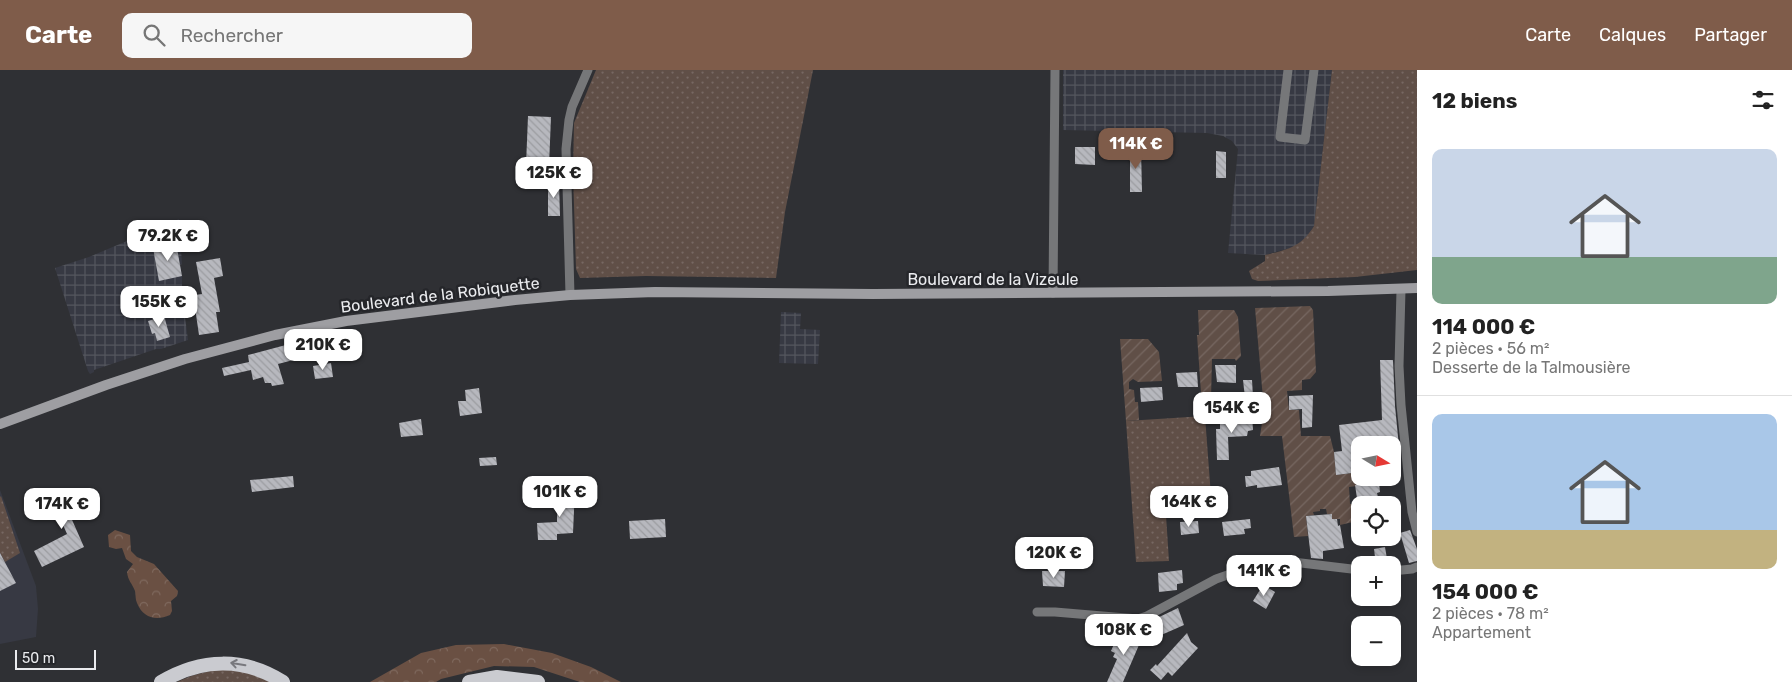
<!DOCTYPE html>
<html lang="fr">
<meta charset="utf-8">
<style>
:root{--surface:#fff;--page:#f6f6f6;--text:#222;--muted:#767676;--line:#e0e0e0;--accent:#7f5c4a}
body{margin:0;font-family:Rubik,sans-serif;background:var(--page);color:var(--text);height:100vh;display:flex;flex-direction:column;font-size:19px;white-space:nowrap}
*{box-sizing:border-box;margin:0}
p{font-size:16px;color:var(--muted)}
.icon{flex:none;width:28px;height:28px;fill:none;stroke:currentColor;stroke-width:2;stroke-linecap:round;stroke-linejoin:round}
.map{position:relative;flex:1;overflow:hidden}
.drawer{display:flex;flex-direction:column;background:var(--surface);width:375px}
.drawer>*{flex:none}
.needle{width:32px;rotate:100deg}
.controls{position:absolute;left:1351px;top:366px;display:grid;gap:10px}
.controls a{display:grid;place-items:center;width:50px;height:50px;border-radius:10px;background:var(--surface);box-shadow:0 2px 8px #0003;font-size:25px}
.scale{position:absolute;left:15px;bottom:12px;width:81px;box-sizing:border-box;padding-left:5px;border:2px solid #eaebee;border-top:0;font-size:14px;line-height:18px;white-space:nowrap;color:#eaebee;-webkit-text-stroke:4px #25262a;paint-order:stroke}
.price{position:absolute;translate:-50% -42px;padding:0 11px;border-radius:10px;background:#fff;color:#222;font-size:16px;line-height:32px;filter:drop-shadow(0 1px 2px #0008)}
.price::after{content:'';position:absolute;left:50%;top:30px;width:15px;height:11px;margin-left:-8px;background:inherit;clip-path:polygon(0 0,100% 0,50% 100%)}
.price.selected{background:var(--accent);color:#fff}
ul{padding:0;list-style:none}
li{display:grid;align-content:center;gap:10px;height:265px;padding:0 15px}
li+li{border-top:1px solid var(--line)}
li span{display:grid;place-items:center;height:155px;border-radius:10px;color:#555}
li>.icon{margin-inline-start:auto}
span .icon{width:90px;height:90px;fill:#fffc;stroke-width:1}
li b{font-size:21px}
h2{display:flex;justify-content:space-between;align-items:center;height:60px;padding:0 15px;font-size:21px}
header{display:flex;align-items:center;gap:30px;box-sizing:border-box;height:70px;padding:0 25px;background:var(--accent);color:#fff}
header strong{font-size:24px}
nav{display:flex;gap:28px;margin-inline-start:auto;font-size:18px}
.search{width:350px;height:45px;background:var(--page);display:flex;align-items:center;gap:12px;box-sizing:border-box;padding:0 18px;border-radius:10px;color:var(--muted);font-size:19px}
main{display:flex;flex:1;min-height:0}
.map>svg:first-child{display:block}
.built{fill:#373943}
.industrial{fill:url(#industrial-grid)}
.grass{fill:url(#grass-dots)}
.forest{fill:url(#forest-crowns)}
.garden{fill:url(#garden-furrows)}
.building{fill:url(#building-back-hatch)}
.lines{fill:none;stroke-linecap:round;stroke-linejoin:round}
.minor{stroke:#767779;stroke-width:9}
.secondary{stroke:#9e9ea2;stroke-width:10}
.trunk{stroke:#cacbd0;stroke-width:14}
.oneway{stroke:#78787d}
.labels{text-anchor:middle;dominant-baseline:central;stroke-width:5;stroke-linejoin:round;paint-order:stroke}
.street-label{font-size:16px;fill:#eaebee;stroke:#25262a}
</style>
<header>
<strong>Carte</strong>
<div class="search"><svg class="icon" aria-label="search" viewBox="0 0 24 24"><circle cx="10" cy="10" r="6"/><path d="M15 15l6 6"/></svg>Rechercher</div>
<nav><a>Carte</a><a>Calques</a><a>Partager</a></nav>
</header>
<main>
<div class="map">
<svg width="1417" height="612" viewBox="0 0 1417 612">
<defs>
<pattern id="industrial-grid" width="8" height="8" patternUnits="userSpaceOnUse" patternTransform="scale(1.25)"><rect width="8" height="8" fill="#373943"/><path d="M0 4h8M4 0v8" fill="none" stroke="#54565e"/></pattern>
<pattern id="grass-dots" width="8" height="8" patternUnits="userSpaceOnUse" patternTransform="scale(1.25)"><rect width="8" height="8" fill="#604f47"/><path d="M2 2h.1M6 6h.1" fill="none" stroke="#776862" stroke-width="1.8" stroke-linecap="round"/></pattern>
<pattern id="forest-crowns" width="20" height="18" patternUnits="userSpaceOnUse" patternTransform="scale(1.25)"><rect width="20" height="18" fill="#6a5043"/><path d="M2 6a3 3 0 1 1 6 0M12 15a3 3 0 1 1 6 0" fill="none" stroke="#7f695e"/></pattern>
<pattern id="garden-furrows" width="10" height="10" patternUnits="userSpaceOnUse" patternTransform="scale(1.25)"><rect width="10" height="10" fill="#604f47"/><path d="M-1 1l2-2M0 10L10 0M9 11l2-2" fill="none" stroke="#776862"/></pattern>
<pattern id="building-back-hatch" width="6" height="6" patternUnits="userSpaceOnUse" patternTransform="scale(1.25)"><rect width="6" height="6" fill="#b7b8be"/><path d="M-1 5l2 2M0 0l6 6M5-1l2 2" fill="none" stroke="#9b9ca0"/></pattern>
</defs>
<rect width="100%" height="100%" fill="#2f3034"/>
<path class="built" d="M0,420L36,516L38,539L36,567L0,574Z"/>
<g class="industrial">
<path d="M1063,0H1332L1314,156L1307,167L1294,177L1265,185L1228,183L1238,79L1232,71L1223,66L1207,63L1063,60Z"/>
<path d="M179,149L182,194L180,195L182,206V223L188,270L161,279H156L94,300V302L90,304L88,301L55,198L89,187Z"/>
<path d="M781,242L801,243L800,259L820,260L818,294L779,293Z"/>
</g>
<g class="grass">
<path d="M596,0H813L785,142L776,208L646,206L580,208L576,199L573,103L574,53Z"/>
<path d="M1332,0H1417V200L1355,207L1258,211L1252,209L1249,201L1265,191V185C1287,180 1301,177 1314,156Z"/>
<path d="M1205,346L1211,426L1165,430L1169,491L1136,492L1126,351Z"/>
<path d="M1,426L20,483L5,492L0,483V427Z"/>
<path d="M223,599L250,603L270,612H177C192,605 206,601 223,599Z"/>
</g>
<g class="forest">
<path d="M115,460L130,465L131,481L137,487L154,494L178,521L177,526L171,531L172,541L170,545C156,551 143,548 137,533C135,529 136,525 135,521C132,513 128,511 127,502L133,494L126,489L122,478L116,479L109,477L108,465Z"/>
<path d="M504,574L552,583L591,597L621,612H580L534,597L494,596L441,609L436,612H370L421,583L456,575Z"/>
</g>
<g class="garden">
<path d="M1310,236L1313,240L1316,302L1310,309L1302,310V320L1287,321L1289,340H1299L1301,366H1330L1334,382L1336,405L1360,402V408H1381V413L1349,417L1350,434H1357L1358,437L1352,442L1353,452L1340,455V449H1332V444H1327L1326,439H1320V441L1313,442L1314,445L1306,446L1308,466L1294,467L1282,366H1260L1264,340L1255,238Z"/>
<path d="M1198,240H1234L1238,247L1241,286L1236,291L1235,289H1212L1211,329L1207,336L1202,337L1197,265H1199Z"/>
<path d="M1120,269H1148L1159,282L1162,311L1138,312L1133,309L1129,312V319L1134,320L1135,332H1138L1139,350L1126,351Z"/>
</g>
<g class="building">
<path d="M528,46L551,47L549,96L526,95Z"/>
<path d="M1075,77H1095V95L1075,94Z"/>
<path d="M1130,78H1141L1142,122H1130Z"/>
<path d="M1216,81L1226,82V108H1216Z"/>
<path d="M548,112L559,113L560,146H548Z"/>
<path d="M176,173L182,206L159,211L153,178Z"/>
<path d="M220,188L223,206L214,208L220,242H216L219,262L199,265L194,231H196L195,225L202,224L196,192Z"/>
<path d="M164,246L170,267L157,271L155,263L152,264L148,251Z"/>
<path d="M297,272L301,288L278,294L284,314L272,316L271,313H265L263,307L253,310L251,300L224,306L222,298L249,292L248,285Z"/>
<path d="M1380,290H1393L1395,336L1401,397L1392,398V375H1360V402L1336,405L1334,382L1342,381L1339,355L1382,350Z"/>
<path d="M331,293L333,307L315,309L313,296Z"/>
<path d="M1215,295H1236V313L1217,312Z"/>
<path d="M1197,302L1198,317H1178L1176,303Z"/>
<path d="M1243,310H1252L1253,327L1245,328Z"/>
<path d="M1162,317L1163,330L1141,332L1140,318Z"/>
<path d="M479,318L482,343L460,346L458,331H466L465,320Z"/>
<path d="M1313,325L1312,357L1302,358V339L1289,340V326Z"/>
<path d="M1242,345H1252L1253,360L1248,361L1247,366L1228,367L1229,390H1217L1216,359H1220V351H1236V348L1242,347Z"/>
<path d="M421,349L423,365L401,367L399,353Z"/>
<path d="M496,387L497,395L480,396L479,388Z"/>
<path d="M1279,397L1282,415L1257,418V415L1246,417L1245,406H1251V401Z"/>
<path d="M293,406L294,417L252,422L250,410Z"/>
<path d="M1379,413L1380,422L1377,423L1380,435H1358L1355,415Z"/>
<path d="M563,418H575L573,463L557,464V470H538L537,453L557,452V432L563,428Z"/>
<path d="M74,419L82,437L69,443L84,477L42,497L34,481L67,464L60,448L56,449L48,430Z"/>
<path d="M1332,444V449H1337L1338,456L1340,455L1344,478L1323,481V489L1311,488L1306,446Z"/>
<path d="M665,449L666,467L630,469L629,451Z"/>
<path d="M1250,449L1251,458L1244,459L1245,464L1224,466L1222,452Z"/>
<path d="M1198,451L1199,463L1181,465L1180,452Z"/>
<path d="M1410,460L1417,479V491L1409,493L1400,463Z"/>
<path d="M1385,477L1388,495H1376L1374,479Z"/>
<path d="M0,483L16,513L0,521Z"/>
<path d="M1182,500L1183,513L1177,514V520L1159,522L1158,503Z"/>
<path d="M1042,501H1065L1064,517L1043,516Z"/>
<path d="M1263,515L1275,522L1266,539L1253,531Z"/>
<path d="M1178,538L1184,555L1159,566L1153,550Z"/>
<path d="M1094,552L1107,553L1103,567L1090,564Z"/>
<path d="M1125,560L1142,568L1123,612H1107L1117,589L1113,587L1115,583L1111,581L1117,567L1121,568Z"/>
<path d="M1187,563L1191,572L1198,578L1172,606L1168,602L1161,610L1150,600L1156,594L1157,596Z"/>
</g>
<g class="lines">
<g class="minor">
<path d="M1288,0L1280,67L1305,70L1314,0"/>
<path d="M1401,220L1399,296L1401,335L1412,442L1417,462"/>
<path d="M1053,223L1055,0"/>
<path d="M570,225L566,79L569,50L572,37L588,0"/>
<path d="M1392,501L1412,499L1417,497"/>
<path d="M1037,542H1055L1138,549L1147,546L1216,509L1259,494L1276,490L1360,500"/>
</g>
<path class="secondary" d="M0,354L106,315L185,289L275,265L346,251L515,230L570,225L655,222L873,224L1328,221L1417,218"/>
<g class="trunk">
<path d="M161,612C201,588 244,587 283,612"/>
<path d="M469,612L497,607L538,612"/>
</g>
</g>
<defs><path id="oneway-shaft" d="M-6 0H5M1.5-3L5.5 0L1.5 3" fill="none" stroke-width="1.6" stroke-linecap="round" stroke-linejoin="round" transform="scale(1.25)"/></defs>
<use class="oneway" href="#oneway-shaft" transform="translate(238 594) rotate(-171)"/>
<g class="labels">
<g class="street-label">
<text x="993" y="209">Boulevard de la Vizeule</text>
<text transform="translate(440 225) rotate(-7)">Boulevard de la Robiquette</text>
</g>
</g>
</svg>
<div class="controls">
<a><svg class="needle" viewBox="-14 -14 28 28"><path d="M0-13l5 13h-10z" fill="#e53935"/><path d="M0 13l5-13h-10z" fill="#767676"/></svg></a>
<a><svg class="icon" aria-label="locate" viewBox="0 0 24 24"><circle cx="12" cy="12" r="6"/><path d="M12 2v4M12 18v4M2 12h4M18 12h4"/></svg></a>
<a>+</a>
<a>−</a>
</div>
<div class="scale">50 m</div>
<b class="price selected" style="left:1136px;top:100px">114K €</b>
<b class="price" style="left:554px;top:129px">125K €</b>
<b class="price" style="left:168px;top:192px">79.2K €</b>
<b class="price" style="left:159px;top:258px">155K €</b>
<b class="price" style="left:323px;top:301px">210K €</b>
<b class="price" style="left:1232px;top:364px">154K €</b>
<b class="price" style="left:560px;top:448px">101K €</b>
<b class="price" style="left:1189px;top:458px">164K €</b>
<b class="price" style="left:62px;top:460px">174K €</b>
<b class="price" style="left:1054px;top:509px">120K €</b>
<b class="price" style="left:1264px;top:527px">141K €</b>
<b class="price" style="left:1124px;top:586px">108K €</b>
</div>
<section class="drawer">
<h2>12 biens<svg class="icon" aria-label="filters" viewBox="0 0 24 24"><path d="M4 7h16M4 17h16"/><circle cx="9" cy="7" r="2"/><circle cx="15" cy="17" r="2"/></svg></h2>
<ul>
<li><span style="background:linear-gradient(#c9d6e8 70%,#7fa58c 0)"><svg class="icon" aria-label="home" viewBox="0 0 24 24"><path d="M3 11l9-7 9 7M6 9v11h12V9"/></svg></span><div><b>114 000 €</b><p>2 pièces · 56 m²</p><p>Desserte de la Talmousière</p></div></li>
<li><span style="background:linear-gradient(#a9c7e8 75%,#c2b280 0)"><svg class="icon" aria-label="home" viewBox="0 0 24 24"><path d="M3 11l9-7 9 7M6 9v11h12V9"/></svg></span><div><b>154 000 €</b><p>2 pièces · 78 m²</p><p>Appartement</p></div></li>
</ul>
</section>
</main>
